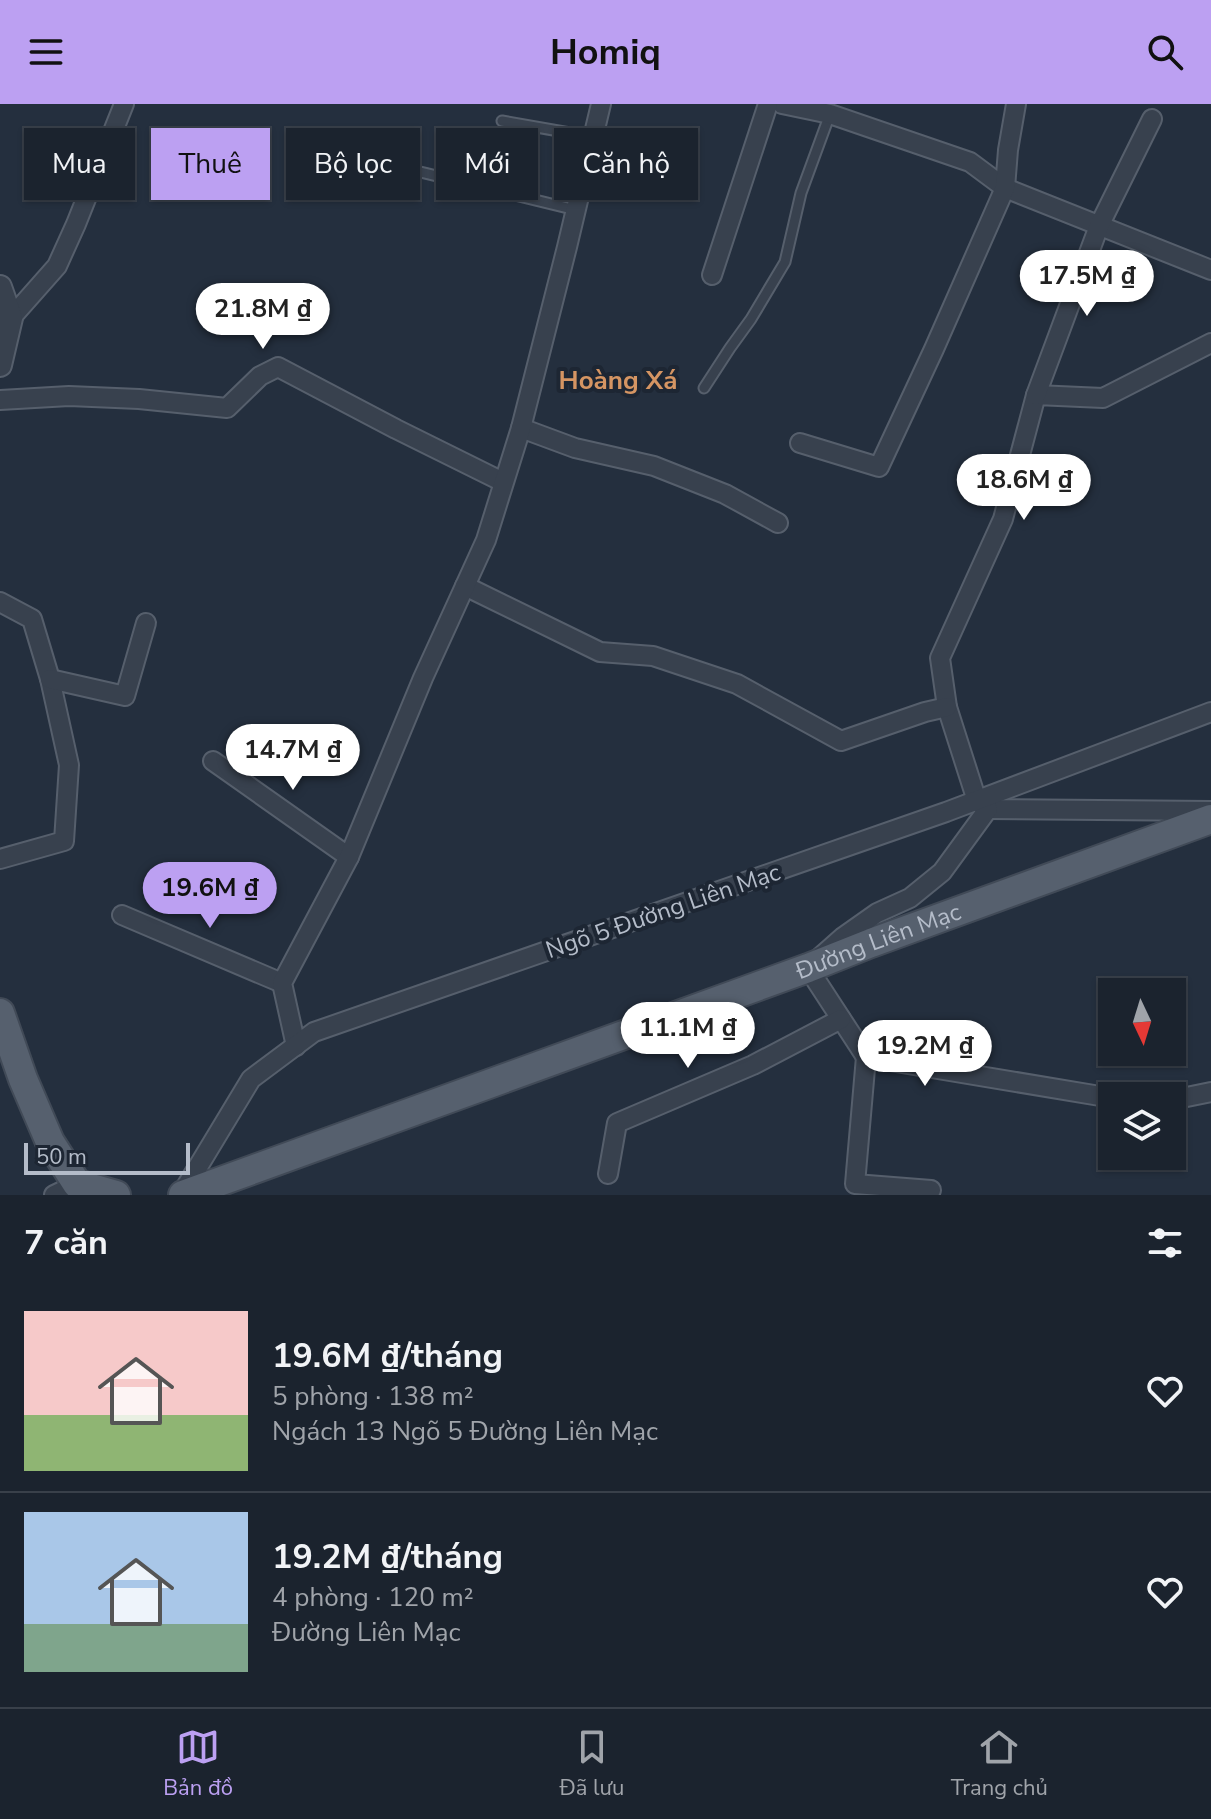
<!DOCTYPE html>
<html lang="vi">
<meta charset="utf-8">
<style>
:root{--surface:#1b232e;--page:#242b36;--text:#f1f3f6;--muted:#a0a4aa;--line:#39404a;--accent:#bca0f2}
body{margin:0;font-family:"Nunito Sans",sans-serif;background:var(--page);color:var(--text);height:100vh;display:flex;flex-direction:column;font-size:30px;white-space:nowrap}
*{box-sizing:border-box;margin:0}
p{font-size:26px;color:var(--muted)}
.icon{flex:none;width:44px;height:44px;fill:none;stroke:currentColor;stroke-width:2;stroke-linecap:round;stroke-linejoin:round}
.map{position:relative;height:1091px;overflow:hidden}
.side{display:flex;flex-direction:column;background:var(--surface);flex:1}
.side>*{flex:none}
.top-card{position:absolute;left:24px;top:24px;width:800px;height:72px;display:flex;gap:16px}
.needle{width:52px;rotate:176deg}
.fabs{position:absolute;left:1098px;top:874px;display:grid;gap:16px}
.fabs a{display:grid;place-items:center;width:88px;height:88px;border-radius:0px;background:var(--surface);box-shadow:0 2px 6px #0004,0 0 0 2px var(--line);font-size:40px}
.scale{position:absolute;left:24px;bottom:20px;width:166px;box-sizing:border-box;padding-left:8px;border:4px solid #b4bcc9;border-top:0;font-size:22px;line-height:28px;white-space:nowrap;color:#b4bcc9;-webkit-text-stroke:6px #1d2633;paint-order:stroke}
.price{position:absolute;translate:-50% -68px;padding:0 18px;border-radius:28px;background:#fff;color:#222;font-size:26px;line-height:52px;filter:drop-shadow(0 2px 4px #0008)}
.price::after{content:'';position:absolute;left:50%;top:48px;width:24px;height:18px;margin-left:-12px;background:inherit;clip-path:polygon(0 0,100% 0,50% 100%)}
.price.current{background:var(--accent);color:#111}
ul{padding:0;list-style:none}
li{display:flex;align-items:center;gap:24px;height:200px;padding:0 24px}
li+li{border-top:2px solid var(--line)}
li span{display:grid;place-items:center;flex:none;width:224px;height:160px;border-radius:0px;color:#555}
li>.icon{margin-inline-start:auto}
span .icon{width:96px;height:96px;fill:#fffc;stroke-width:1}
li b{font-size:34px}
h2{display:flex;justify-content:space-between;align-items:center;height:96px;padding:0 24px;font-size:34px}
.pill{padding:0 28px;border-radius:0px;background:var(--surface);box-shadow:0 2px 6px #0004,0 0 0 2px var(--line);font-size:28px;line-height:72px}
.pill.current{background:var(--accent);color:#111}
header{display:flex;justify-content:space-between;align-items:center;height:104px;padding:0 24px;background:var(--accent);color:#111;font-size:36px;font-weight:700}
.tab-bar{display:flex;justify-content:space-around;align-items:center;height:112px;border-top:2px solid var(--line);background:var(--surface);font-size:22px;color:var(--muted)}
.tab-bar a{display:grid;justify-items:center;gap:4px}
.tab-bar .current{color:var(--accent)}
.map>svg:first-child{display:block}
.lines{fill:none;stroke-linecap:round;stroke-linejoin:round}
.service-casing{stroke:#565f6c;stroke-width:13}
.minor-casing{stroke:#565f6c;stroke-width:22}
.tertiary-casing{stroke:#565f6c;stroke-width:26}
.primary-casing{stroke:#414a57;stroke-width:32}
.service{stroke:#38414e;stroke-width:9}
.minor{stroke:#38414e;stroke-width:18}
.tertiary{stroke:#38414e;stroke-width:22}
.primary{stroke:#56606e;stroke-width:28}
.labels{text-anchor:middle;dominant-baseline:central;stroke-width:8;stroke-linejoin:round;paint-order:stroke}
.street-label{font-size:24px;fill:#b4bcc9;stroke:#1d2633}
.neighbourhood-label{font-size:26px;font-weight:bold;fill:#d59563;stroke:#1d2633}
</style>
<header><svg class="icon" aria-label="menu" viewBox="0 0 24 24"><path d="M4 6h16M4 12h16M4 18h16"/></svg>Homiq<svg class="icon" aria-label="search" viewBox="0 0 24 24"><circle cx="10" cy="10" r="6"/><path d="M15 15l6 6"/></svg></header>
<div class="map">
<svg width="1211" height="1091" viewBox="0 0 1211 1091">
<rect width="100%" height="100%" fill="#242f3e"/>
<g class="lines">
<g class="service-casing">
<g id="service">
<path d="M502,17L593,33"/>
<path d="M404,64L576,106"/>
<path d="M704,284L730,244L751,215L785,158L801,89L830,10"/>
</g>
</g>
<g class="minor-casing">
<g id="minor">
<path d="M782,0L830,10L970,58L1005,84L1211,166"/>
<path d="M712,171L768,0"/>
<path d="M11,214L57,162L76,120L124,0"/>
<path d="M1211,239L1103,294L1036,291L1003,415L940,554L947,603L977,697L988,705L1211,707"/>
<path d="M1036,291L1099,122L1152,15"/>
<path d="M0,296L69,292L139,295L227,304L260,272L278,263L396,325L503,378"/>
<path d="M521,324L575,344L654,362L725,390L778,419"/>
<path d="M800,339L879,363L934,245L1005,84L1008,46L1016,0"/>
<path d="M465,482L600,548L653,552L737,580L841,637L925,608L947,603"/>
<path d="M0,498L32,515L50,575L69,661L64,737L0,755"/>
<path d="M50,575L125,592L146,519"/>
<path d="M213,657L349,753"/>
<path d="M988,705L942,768L910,794L877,809L843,833L808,864L866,953L1112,994"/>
<path d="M122,811L282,879"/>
<path d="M296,942L282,879L349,753L423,574L486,436L521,324L567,143L601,0"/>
<path d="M866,953L855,1080L931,1086"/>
<path d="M1172,996L1211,988"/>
<path d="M608,1070L617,1019L753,961L841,915"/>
<path d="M54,1091L77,1080"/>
<path d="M181,1091L251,975L314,928L946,708L1211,608"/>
</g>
</g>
<g class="tertiary-casing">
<path id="tertiary" d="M0,183L11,214L0,261"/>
</g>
<g class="primary-casing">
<g id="primary">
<path d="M0,909L23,975L50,1038L77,1080L116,1091"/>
<path id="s1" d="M183,1091L808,864L871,839L1211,715"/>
</g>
</g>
<use href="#service" class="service"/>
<use href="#minor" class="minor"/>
<use href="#tertiary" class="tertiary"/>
<use href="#primary" class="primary"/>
</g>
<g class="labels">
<g class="street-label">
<text transform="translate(663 807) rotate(-19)">Ngõ 5 Đường Liên Mạc</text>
<text stroke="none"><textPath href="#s1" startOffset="740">Đường Liên Mạc</textPath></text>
</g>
<g class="neighbourhood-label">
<text x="618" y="276">Hoàng Xá</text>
</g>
</g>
</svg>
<div class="fabs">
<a><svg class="needle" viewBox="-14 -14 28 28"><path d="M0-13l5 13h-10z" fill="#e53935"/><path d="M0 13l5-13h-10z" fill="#a0a4aa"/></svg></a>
<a><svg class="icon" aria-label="layers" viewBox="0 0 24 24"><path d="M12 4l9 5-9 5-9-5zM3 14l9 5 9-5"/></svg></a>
</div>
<div class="scale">50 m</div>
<b class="price" style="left:1087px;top:214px">17.5M ₫</b>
<b class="price" style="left:263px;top:247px">21.8M ₫</b>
<b class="price" style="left:1024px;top:418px">18.6M ₫</b>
<b class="price" style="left:293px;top:688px">14.7M ₫</b>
<b class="price current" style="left:210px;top:826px">19.6M ₫</b>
<b class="price" style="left:688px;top:966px">11.1M ₫</b>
<b class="price" style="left:925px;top:984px">19.2M ₫</b>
<div class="top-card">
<a class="pill">Mua</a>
<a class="pill current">Thuê</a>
<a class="pill">Bộ lọc</a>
<a class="pill">Mới</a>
<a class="pill">Căn hộ</a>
</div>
</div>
<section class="side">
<h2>7 căn<svg class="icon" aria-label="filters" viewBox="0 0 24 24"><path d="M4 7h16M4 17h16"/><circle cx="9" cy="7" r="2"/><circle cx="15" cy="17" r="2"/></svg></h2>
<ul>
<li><span style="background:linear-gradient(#f6c9c9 65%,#8fb573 0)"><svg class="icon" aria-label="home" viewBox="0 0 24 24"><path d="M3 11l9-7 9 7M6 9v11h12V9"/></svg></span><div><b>19.6M ₫/tháng</b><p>5 phòng · 138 m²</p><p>Ngách 13 Ngõ 5 Đường Liên Mạc</p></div><svg class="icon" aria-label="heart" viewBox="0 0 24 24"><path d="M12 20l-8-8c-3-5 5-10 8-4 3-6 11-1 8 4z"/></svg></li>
<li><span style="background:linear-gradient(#a9c7e8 70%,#7fa58c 0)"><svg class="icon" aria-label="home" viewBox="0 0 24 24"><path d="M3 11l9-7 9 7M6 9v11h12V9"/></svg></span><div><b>19.2M ₫/tháng</b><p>4 phòng · 120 m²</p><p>Đường Liên Mạc</p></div><svg class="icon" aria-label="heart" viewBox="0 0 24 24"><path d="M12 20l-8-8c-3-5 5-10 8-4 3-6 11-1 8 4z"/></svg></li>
</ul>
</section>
<nav class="tab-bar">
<a class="current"><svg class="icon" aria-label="map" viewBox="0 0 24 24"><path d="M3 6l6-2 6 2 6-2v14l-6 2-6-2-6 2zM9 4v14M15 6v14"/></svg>Bản đồ</a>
<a><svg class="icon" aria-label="saved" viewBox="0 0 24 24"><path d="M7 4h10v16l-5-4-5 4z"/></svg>Đã lưu</a>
<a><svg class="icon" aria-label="home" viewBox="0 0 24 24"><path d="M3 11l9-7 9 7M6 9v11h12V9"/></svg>Trang chủ</a>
</nav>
